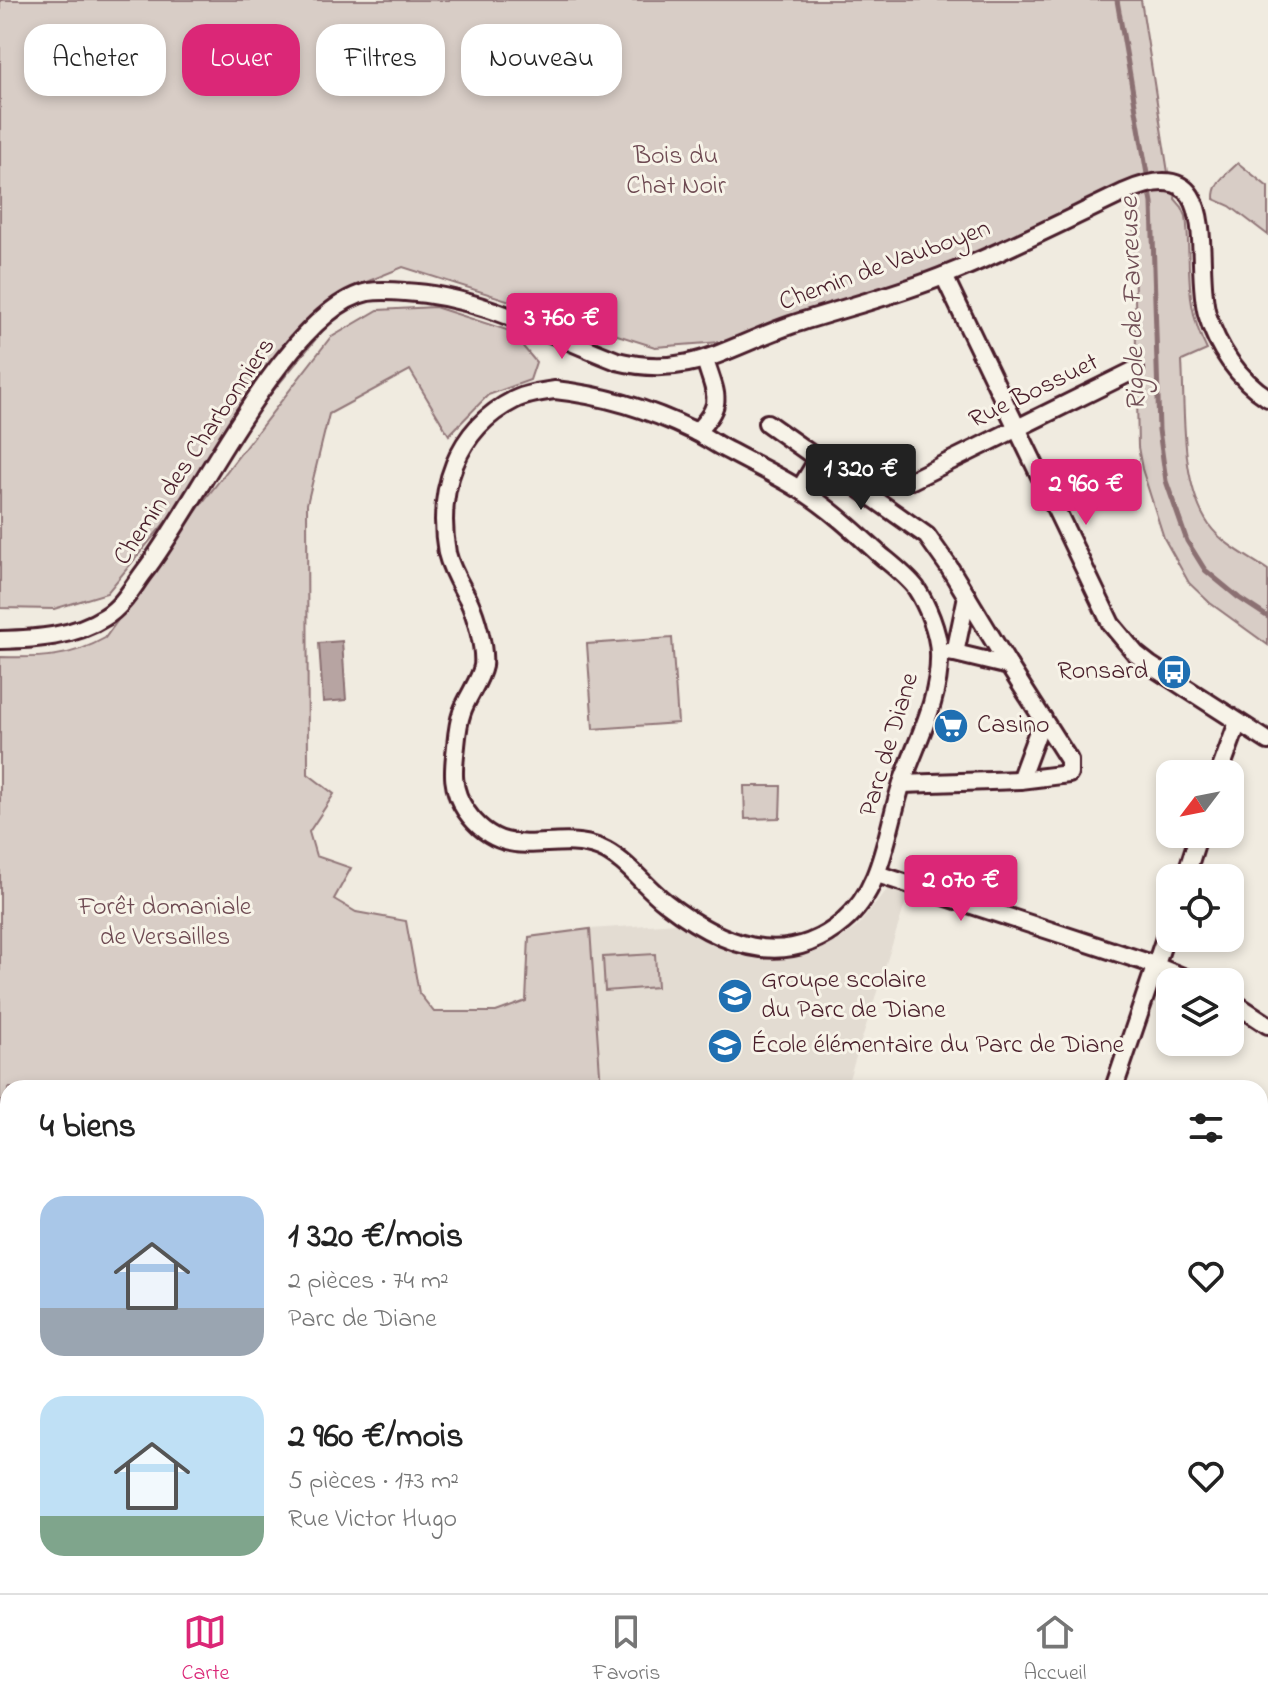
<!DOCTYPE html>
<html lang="fr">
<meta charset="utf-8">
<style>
:root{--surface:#fff;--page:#f2f2f2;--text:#222;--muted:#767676;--line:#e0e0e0;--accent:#db2777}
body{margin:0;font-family:"Indie Flower",sans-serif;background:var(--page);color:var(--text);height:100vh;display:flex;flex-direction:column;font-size:30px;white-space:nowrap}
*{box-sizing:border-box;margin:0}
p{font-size:26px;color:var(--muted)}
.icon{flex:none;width:44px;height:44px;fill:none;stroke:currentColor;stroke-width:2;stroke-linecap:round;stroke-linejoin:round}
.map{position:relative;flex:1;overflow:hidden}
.side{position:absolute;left:0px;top:1080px;width:1268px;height:514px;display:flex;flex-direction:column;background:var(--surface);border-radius:24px 24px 0 0;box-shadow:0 4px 12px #0003}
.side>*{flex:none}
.top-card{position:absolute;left:24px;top:24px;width:800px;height:72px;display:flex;gap:16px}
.needle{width:52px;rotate:238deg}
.buttons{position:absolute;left:1156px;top:760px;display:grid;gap:16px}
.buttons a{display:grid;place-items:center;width:88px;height:88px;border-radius:16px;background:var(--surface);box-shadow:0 4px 12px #0003;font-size:40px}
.price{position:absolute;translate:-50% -68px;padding:0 18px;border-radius:8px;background:var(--accent);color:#fff;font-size:26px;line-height:52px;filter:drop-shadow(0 2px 4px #0008)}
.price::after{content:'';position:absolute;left:50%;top:48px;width:24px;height:18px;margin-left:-12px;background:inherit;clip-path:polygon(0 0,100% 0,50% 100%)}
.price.active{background:#222;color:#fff}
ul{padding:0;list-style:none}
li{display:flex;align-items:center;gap:24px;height:200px;padding:0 40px}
li span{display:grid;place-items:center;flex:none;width:224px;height:160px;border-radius:24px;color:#555}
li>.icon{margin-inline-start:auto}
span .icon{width:96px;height:96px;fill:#fffc;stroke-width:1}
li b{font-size:34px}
h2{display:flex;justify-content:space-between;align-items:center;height:96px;padding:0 40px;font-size:34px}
.pill{padding:0 28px;border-radius:24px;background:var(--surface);box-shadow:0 4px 12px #0003;font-size:28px;line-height:72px}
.pill.active{background:var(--accent);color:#fff}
.menu{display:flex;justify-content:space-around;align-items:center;height:112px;border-top:2px solid var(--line);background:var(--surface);font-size:22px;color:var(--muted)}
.menu a{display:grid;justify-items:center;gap:4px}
.menu .active{color:var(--accent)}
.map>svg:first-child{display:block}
.built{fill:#e3dcd2}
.green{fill:#d8cdc6;stroke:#917678;stroke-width:2}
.water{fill:#b7a4a2;stroke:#8b6f72;stroke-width:2}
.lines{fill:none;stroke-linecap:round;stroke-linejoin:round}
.stream{stroke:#8b6f72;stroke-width:5}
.minor-casing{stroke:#4a1f2b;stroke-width:22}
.minor{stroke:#f7f3e8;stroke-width:16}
.labels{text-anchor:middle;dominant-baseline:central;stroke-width:6;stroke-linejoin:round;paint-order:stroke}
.park-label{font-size:26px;fill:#6e4a52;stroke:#f7f3e8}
.street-label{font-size:26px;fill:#4a1f2b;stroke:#f7f3e8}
.poi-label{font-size:26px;fill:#4a1f2b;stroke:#f7f3e8;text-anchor:start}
.water-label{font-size:28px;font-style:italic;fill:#704e55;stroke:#f7f3e8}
</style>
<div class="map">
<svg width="1268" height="1593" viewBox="0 0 1268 1593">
<rect width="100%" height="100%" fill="#f0ebe0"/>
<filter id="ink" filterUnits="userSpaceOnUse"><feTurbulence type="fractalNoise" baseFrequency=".0125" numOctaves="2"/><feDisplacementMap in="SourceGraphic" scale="16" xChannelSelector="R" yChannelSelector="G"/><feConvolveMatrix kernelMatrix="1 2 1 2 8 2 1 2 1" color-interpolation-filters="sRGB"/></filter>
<g filter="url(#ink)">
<path class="built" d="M896,885L909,892L846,1088H601L590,929L691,922L790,954L816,950L837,941L857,927L886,891Z"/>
<g class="green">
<path d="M0,0H1141L1169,179L974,263L747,340L655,347L403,267L361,284L107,593L54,609L0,608Z"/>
<path d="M1238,163L1268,187V235L1230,206L1214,199C1213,182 1227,174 1238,163Z"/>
<path d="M1160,188L1176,193L1175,199L1182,207L1186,216C1192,265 1183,304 1207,350L1182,361C1185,410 1180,483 1209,525C1222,544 1249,557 1268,570V645L1210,603L1189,583L1164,538L1142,469L1138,447L1133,199L1142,192Z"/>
<path d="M435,307L510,331L536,362L530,380L488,395L449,435L410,370L329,414L307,504L308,774L334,794L309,832L316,856L351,868L334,899L356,912L406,921L419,993L434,1012H496L526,1001L529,937L590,929L601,1088H8V1214L0,1199V657C40,658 70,658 105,638L203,502L330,338L378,310Z"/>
<path d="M672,638L678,723L593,729L587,644Z"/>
<path d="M744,786H781L780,818L745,819Z"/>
<path d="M655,954L657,987L605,991L603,957Z"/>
<path d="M0,1252L8,1262V1586H238L236,1593H0Z"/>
<path d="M609,1586H720L722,1593H603Z"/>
</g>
<path class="water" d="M342,641L346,700L323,702L319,643Z"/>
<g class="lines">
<path class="stream" d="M1117,0L1152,203L1159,430L1166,481L1187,541L1205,570L1239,598L1268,617"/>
<g class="minor-casing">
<g id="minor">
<path d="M944,276L1111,624L1136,654L1150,665L1268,741"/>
<path d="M555,390C602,395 651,410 694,431C706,437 718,446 731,452C753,464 777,475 799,489C827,506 854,531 878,553C891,564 906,575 916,588C927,605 938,631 939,652C941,699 917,740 902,783C886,831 884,887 843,922C784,972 719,944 665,902C643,885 626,859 600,848C552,829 506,868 466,811C451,789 453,771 456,746C457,735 458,723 462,712C467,697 480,681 483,666C485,647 476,616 468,599C460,584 451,570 447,553C436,491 456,429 514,400C526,394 541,392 555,390Z"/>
<path d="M767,423L927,536L949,567L1009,666"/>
<path d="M696,432C725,403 716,396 705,360"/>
<path d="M912,480L1135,370"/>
<path d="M800,489L817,461"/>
<path d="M0,640C36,639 74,637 105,617C123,606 132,588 144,572C196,506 288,308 368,292C380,290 393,291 405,292C481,296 547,334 617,361C689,379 727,347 791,325C843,308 897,295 948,274C1008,250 1066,220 1125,192C1226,148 1192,260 1207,314C1217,347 1238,379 1268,398"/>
<path d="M955,653L967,596"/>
<path d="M1219,774L1238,722"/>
<path d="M1020,780L1043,718"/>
<path d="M902,784L1020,780L1069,774V760L1009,666L955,653L939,651"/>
<path d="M877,874L1143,961L1195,982"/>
<path d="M1185,878L1199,834"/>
<path d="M1230,1000L1268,1025"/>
<path d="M1114,1088L1170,923"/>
<path d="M1260,1164L1268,1157"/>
<path d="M0,1234L8,1245"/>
<path d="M1260,1333L1268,1332"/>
<path d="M1260,1372V1392"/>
<path d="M992,1586L998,1593"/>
<path d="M245,1593L248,1586"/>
<path d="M332,1593L334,1586"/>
<path d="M387,1593L399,1586"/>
<path d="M1126,1593L1139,1586"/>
</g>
</g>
<use href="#minor" class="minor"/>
</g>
</g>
<defs>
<g id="bus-disc" transform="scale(1.8)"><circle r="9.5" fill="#1f6fb2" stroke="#f7f3e8"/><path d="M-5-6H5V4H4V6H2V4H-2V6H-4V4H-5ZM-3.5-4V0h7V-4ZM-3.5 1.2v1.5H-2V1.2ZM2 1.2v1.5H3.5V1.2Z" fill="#fff"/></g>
<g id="supermarket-disc" transform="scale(1.8)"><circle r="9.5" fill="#1f6fb2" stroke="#f7f3e8"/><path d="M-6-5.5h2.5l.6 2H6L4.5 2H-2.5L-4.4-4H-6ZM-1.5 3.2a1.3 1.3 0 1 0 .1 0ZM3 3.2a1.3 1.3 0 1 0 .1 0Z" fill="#fff"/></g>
<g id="school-disc" transform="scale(1.8)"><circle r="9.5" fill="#1f6fb2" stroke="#f7f3e8"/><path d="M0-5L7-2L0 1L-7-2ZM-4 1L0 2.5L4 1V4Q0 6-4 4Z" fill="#fff"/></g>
</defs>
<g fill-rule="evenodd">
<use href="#bus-disc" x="1174" y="672"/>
<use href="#supermarket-disc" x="951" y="726"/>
<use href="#school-disc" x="735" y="996"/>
<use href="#school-disc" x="725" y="1046"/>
</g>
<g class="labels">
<g class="park-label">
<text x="676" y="157">Bois du<tspan x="676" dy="30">Chat Noir</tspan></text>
<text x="165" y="908">Forêt domaniale<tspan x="165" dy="30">de Versailles</tspan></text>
</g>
<g class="street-label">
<text transform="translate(885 266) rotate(-20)">Chemin de Vauboyen</text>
<text transform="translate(1034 392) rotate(-26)">Rue Bossuet</text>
<text transform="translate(195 452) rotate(-56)">Chemin des Charbonniers</text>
<text transform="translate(890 745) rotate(-73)">Parc de Diane</text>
</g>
<g class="poi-label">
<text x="1148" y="672" text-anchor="end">Ronsard</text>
<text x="977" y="726">Casino</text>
<text x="761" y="981">Groupe scolaire<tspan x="761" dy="30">du Parc de Diane</tspan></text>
<text x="751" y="1046">École élémentaire du Parc de Diane</text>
</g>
<g class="water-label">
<text transform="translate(1134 304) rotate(-92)">Rigole de Favreuse</text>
</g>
</g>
</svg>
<div class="buttons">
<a><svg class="needle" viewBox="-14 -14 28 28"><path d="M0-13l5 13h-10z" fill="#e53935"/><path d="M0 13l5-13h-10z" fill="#767676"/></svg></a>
<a><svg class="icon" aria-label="locate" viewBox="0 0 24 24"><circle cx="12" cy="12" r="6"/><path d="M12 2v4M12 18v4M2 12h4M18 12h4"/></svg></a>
<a><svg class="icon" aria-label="layers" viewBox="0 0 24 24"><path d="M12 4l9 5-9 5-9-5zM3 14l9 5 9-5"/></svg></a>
</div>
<b class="price" style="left:562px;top:361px">3 760 €</b>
<b class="price active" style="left:861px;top:512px">1 320 €</b>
<b class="price" style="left:1086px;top:527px">2 960 €</b>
<b class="price" style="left:961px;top:923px">2 070 €</b>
<div class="top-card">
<a class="pill">Acheter</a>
<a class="pill active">Louer</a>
<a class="pill">Filtres</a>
<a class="pill">Nouveau</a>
</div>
<section class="side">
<h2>4 biens<svg class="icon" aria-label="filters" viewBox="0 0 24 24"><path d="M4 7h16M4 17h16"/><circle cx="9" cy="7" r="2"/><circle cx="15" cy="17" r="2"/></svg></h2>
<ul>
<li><span style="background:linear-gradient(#a9c7e8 70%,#9aa5b1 0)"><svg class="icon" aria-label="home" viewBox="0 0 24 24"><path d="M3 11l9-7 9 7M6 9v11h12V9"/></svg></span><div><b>1 320 €/mois</b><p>2 pièces · 74 m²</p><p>Parc de Diane</p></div><svg class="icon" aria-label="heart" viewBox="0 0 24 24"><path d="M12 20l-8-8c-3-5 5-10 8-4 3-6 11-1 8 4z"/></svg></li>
<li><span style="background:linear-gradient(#bfe0f5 75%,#7fa58c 0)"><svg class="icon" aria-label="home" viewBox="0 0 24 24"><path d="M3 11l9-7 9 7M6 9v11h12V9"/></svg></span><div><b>2 960 €/mois</b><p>5 pièces · 173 m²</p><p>Rue Victor Hugo</p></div><svg class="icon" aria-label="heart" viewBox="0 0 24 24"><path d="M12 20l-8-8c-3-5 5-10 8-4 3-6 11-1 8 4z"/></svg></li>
</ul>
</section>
</div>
<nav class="menu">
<a class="active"><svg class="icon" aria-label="map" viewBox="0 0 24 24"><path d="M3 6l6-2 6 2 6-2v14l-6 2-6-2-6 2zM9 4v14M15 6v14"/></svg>Carte</a>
<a><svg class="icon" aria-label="saved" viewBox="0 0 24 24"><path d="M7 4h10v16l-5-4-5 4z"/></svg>Favoris</a>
<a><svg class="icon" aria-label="home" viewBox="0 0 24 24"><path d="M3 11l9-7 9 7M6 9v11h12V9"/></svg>Accueil</a>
</nav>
